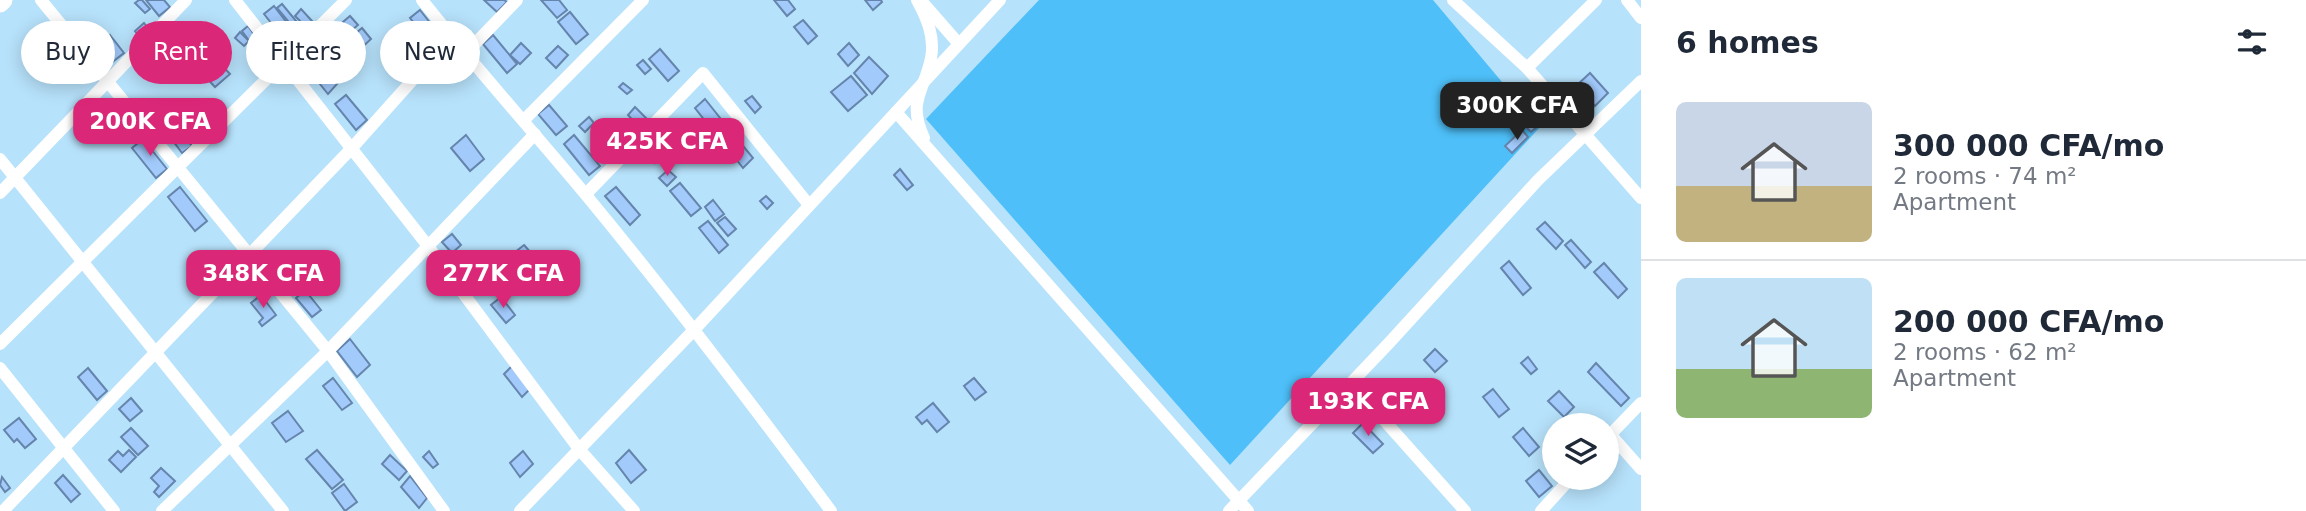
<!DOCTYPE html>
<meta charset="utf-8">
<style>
:root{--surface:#fff;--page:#f6f6f7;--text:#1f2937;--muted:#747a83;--line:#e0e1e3;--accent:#db2777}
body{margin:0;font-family:"DejaVu Sans",sans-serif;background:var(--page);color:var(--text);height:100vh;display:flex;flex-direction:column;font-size:26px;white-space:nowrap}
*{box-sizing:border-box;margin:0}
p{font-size:23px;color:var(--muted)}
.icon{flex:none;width:38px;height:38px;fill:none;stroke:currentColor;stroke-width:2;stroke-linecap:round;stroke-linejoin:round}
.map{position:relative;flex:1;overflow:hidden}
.panel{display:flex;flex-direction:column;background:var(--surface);width:665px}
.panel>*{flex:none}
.guide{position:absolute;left:21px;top:21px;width:665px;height:63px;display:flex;gap:14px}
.controls{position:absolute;left:1542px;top:413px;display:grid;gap:14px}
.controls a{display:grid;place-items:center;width:77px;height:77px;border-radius:50%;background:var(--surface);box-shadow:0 4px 18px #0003;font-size:35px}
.price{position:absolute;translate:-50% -60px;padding:0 16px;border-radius:14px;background:var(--accent);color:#fff;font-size:23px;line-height:46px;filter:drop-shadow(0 2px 4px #0008)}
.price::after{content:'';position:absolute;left:50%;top:42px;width:21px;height:16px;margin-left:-10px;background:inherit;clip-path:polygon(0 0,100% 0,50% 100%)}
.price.on{background:#222;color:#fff}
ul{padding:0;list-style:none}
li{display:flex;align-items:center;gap:21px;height:175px;padding:0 35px}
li+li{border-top:2px solid var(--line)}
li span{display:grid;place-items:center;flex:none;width:196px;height:140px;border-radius:10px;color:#555}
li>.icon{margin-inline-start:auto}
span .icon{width:84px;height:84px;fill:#fffc;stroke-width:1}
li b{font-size:30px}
h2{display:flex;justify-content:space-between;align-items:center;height:84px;padding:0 35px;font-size:30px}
.chip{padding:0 24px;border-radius:32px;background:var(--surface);box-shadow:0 4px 18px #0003;font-size:24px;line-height:63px}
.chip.on{background:var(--accent);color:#fff}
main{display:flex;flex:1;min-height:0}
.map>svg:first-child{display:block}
.green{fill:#4ebff8}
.building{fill:#a2cafb;stroke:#6585ac;stroke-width:2}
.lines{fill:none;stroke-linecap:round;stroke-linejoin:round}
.street{stroke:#fff;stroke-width:12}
.secondary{stroke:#fff;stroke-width:19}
</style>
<main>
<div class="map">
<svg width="1641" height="511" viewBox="0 0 1641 511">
<rect width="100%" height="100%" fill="#b7e2fb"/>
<path class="green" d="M1039,0H1433L1540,127L1230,465L926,119Z"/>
<g class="building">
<path d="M139,0H142L150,9L145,13L135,3Z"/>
<path d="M146,0H164L170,7L159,16Z"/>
<path d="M484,0H504L507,2L497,12Z"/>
<path d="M541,0H559L567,10L557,18Z"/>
<path d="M774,0H788L795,9L787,16Z"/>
<path d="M865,0H881L882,2L873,10Z"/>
<path d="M282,4L302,28L297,32L277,8Z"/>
<path d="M274,6L297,36L287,43L264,14Z"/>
<path d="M301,9L312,21L306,27L295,16Z"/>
<path d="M420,10L439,34L429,42L410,18Z"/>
<path d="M570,12L588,34L576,44L558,22Z"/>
<path d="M350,16L358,25L345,36L337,27Z"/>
<path d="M803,20L817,36L808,44L794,27Z"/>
<path d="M144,23L148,28L139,36L135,31Z"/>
<path d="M248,26L266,51L260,56L242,31Z"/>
<path d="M362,28L371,39L357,52L348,40Z"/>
<path d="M240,32L249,41L244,46L235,38Z"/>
<path d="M110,35L124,53L111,63L97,46Z"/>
<path d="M493,35L517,64L507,73L483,44Z"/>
<path d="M170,37L182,50L171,60L159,47Z"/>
<path d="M521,43L531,53L520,64L510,55Z"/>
<path d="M849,43L859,55L848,66L838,54Z"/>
<path d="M558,46L568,55L556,68L546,58Z"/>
<path d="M660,49L679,71L668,81L649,59Z"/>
<path d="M214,57L230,74L215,87L200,71Z"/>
<path d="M869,57L888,76L872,94L854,73Z"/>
<path d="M643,60L651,69L645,74L637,65Z"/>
<path d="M83,61L93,75L86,80L76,66Z"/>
<path d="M321,65L337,84L328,94L312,74Z"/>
<path d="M1590,73L1608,93L1595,106L1577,85Z"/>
<path d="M851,76L867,95L848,111L831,92Z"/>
<path d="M623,83L632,90L627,94L619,87Z"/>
<path d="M346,95L367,120L356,130L335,104Z"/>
<path d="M752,96L761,107L755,113L745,101Z"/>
<path d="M705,99L724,123L714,132L695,108Z"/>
<path d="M549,105L567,126L556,135L538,114Z"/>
<path d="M635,107L646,118L638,126L628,115Z"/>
<path d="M589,117L594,123L585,132L579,126Z"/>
<path d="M1536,120L1540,124L1531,132L1527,128Z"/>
<path d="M176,126L192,146L182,153L167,133Z"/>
<path d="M1522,130L1528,137L1512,153L1505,146Z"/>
<path d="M466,135L484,159L470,171L451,148Z"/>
<path d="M574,135L600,166L589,175L564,144Z"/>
<path d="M143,139L167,169L156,178L132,148Z"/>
<path d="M739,141L753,158L743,168L729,150Z"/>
<path d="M652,144L663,156L655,163L644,151Z"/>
<path d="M900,169L913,185L907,190L894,175Z"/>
<path d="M668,170L676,177L667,186L659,178Z"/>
<path d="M680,183L701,208L691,216L670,191Z"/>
<path d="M180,187L207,221L195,231L168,197Z"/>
<path d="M616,187L640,215L630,225L605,196Z"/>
<path d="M766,196L773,203L767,209L760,201Z"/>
<path d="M713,200L724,214L715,221L705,207Z"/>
<path d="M725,217L736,229L728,236L717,223Z"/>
<path d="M708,221L728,245L719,253L699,228Z"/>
<path d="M1545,222L1563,241L1556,249L1537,229Z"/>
<path d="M452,234L461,245L452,253L442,242Z"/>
<path d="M1571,240L1591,262L1585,268L1565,245Z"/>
<path d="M524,245L540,263L529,272L514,253Z"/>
<path d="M1509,261L1531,288L1523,295L1501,268Z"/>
<path d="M1604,263L1627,289L1618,298L1594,272Z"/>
<path d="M305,290L321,310L312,317L296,298Z"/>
<path d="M261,295L276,315L262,326L259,322L263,318L251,303Z"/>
<path d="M501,297L515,315L506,323L491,305Z"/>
<path d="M350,339L370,365L357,377L337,351Z"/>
<path d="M1435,349L1447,361L1435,372L1424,360Z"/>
<path d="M1528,357L1537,369L1531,374L1521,363Z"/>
<path d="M1596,363L1629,398L1621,406L1588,372Z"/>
<path d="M512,366L531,388L522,397L504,374Z"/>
<path d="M88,368L107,391L97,400L78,377Z"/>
<path d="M333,378L352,403L342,410L323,386Z"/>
<path d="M974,378L986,392L975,400L964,386Z"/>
<path d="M1493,389L1509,409L1499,417L1483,397Z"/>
<path d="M1559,391L1574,407L1564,417L1548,401Z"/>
<path d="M131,398L142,411L130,421L119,409Z"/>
<path d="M933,403L949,422L937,432L927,420L922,424L916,417Z"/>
<path d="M288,411L303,431L286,442L272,423Z"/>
<path d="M19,418L36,439L25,448L17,439L14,442L4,430Z"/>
<path d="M1363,423L1383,444L1373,453L1353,433Z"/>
<path d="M131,428L148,446L138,455L121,437Z"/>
<path d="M1523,428L1539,447L1529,456L1513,437Z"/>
<path d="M129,450L136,457L121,472L109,460L118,451L123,456Z"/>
<path d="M317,450L343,480L332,489L306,459Z"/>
<path d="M629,450L646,470L631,483L616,463Z"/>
<path d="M429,451L438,464L433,468L423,457Z"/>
<path d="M523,451L533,464L520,477L510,463Z"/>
<path d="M390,455L407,471L399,480L382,464Z"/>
<path d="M161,468L175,481L159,497L154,492L159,486L151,478Z"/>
<path d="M1539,470L1552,486L1539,497L1526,481Z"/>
<path d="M63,475L80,494L71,502L55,483Z"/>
<path d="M410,476L427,498L419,508L401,487Z"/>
<path d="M2,477L10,488L5,492L0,485Z"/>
<path d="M344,484L357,502L345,511L332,493Z"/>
</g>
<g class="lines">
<g class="street">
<path d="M41,0L328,351L444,511"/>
<path d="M235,0L428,246L579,449L634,511"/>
<path d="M422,0C475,67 532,130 586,195C671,298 752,404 831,511"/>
<path d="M917,0C927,18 935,37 931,58C924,92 907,101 924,138"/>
<path d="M1453,0L1527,68L1641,198"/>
<path d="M1627,0L1641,18"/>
<path d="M924,4L959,44"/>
<path d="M464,55L517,0"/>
<path d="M1527,68L1596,0"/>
<path d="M896,112L1248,511"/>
<path d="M524,120L643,0"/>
<path d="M0,159L283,511"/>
<path d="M0,193L186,0"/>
<path d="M586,194L703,73L809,205"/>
<path d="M0,344L346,0"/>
<path d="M0,368L114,511"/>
<path d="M1383,419L1465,511"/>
<path d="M1610,434L1641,469"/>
<path d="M1606,439L1641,403"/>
<path d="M3,511L351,149L451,37"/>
<path d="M162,511L328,351L535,134"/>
<path d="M520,511L693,331L1000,0"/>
<path d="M1229,511L1389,343L1538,180L1641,81"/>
<path d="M1541,511L1571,478"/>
</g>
<path class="secondary" d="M0,3L3,0"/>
</g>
</svg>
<div class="controls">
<a><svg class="icon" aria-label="layers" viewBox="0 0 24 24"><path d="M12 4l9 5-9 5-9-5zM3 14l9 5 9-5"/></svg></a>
</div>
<b class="price on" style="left:1517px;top:142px">300K CFA</b>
<b class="price" style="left:150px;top:158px">200K CFA</b>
<b class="price" style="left:667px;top:178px">425K CFA</b>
<b class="price" style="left:263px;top:310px">348K CFA</b>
<b class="price" style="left:503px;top:310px">277K CFA</b>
<b class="price" style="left:1368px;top:438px">193K CFA</b>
<div class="guide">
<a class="chip">Buy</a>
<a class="chip on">Rent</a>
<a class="chip">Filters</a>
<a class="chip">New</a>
</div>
</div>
<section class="panel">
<h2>6 homes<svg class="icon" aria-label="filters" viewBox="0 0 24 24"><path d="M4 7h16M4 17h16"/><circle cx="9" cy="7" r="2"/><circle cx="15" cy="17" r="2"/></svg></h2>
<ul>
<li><span style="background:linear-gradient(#c9d6e8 60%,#c2b280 0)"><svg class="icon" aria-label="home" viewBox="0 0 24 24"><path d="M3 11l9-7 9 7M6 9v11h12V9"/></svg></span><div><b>300 000 CFA/mo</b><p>2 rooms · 74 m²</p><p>Apartment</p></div></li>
<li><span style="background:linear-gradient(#bfe0f5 65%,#8fb573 0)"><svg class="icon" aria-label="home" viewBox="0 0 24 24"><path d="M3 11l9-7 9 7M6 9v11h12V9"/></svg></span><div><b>200 000 CFA/mo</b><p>2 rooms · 62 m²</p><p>Apartment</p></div></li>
</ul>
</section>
</main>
